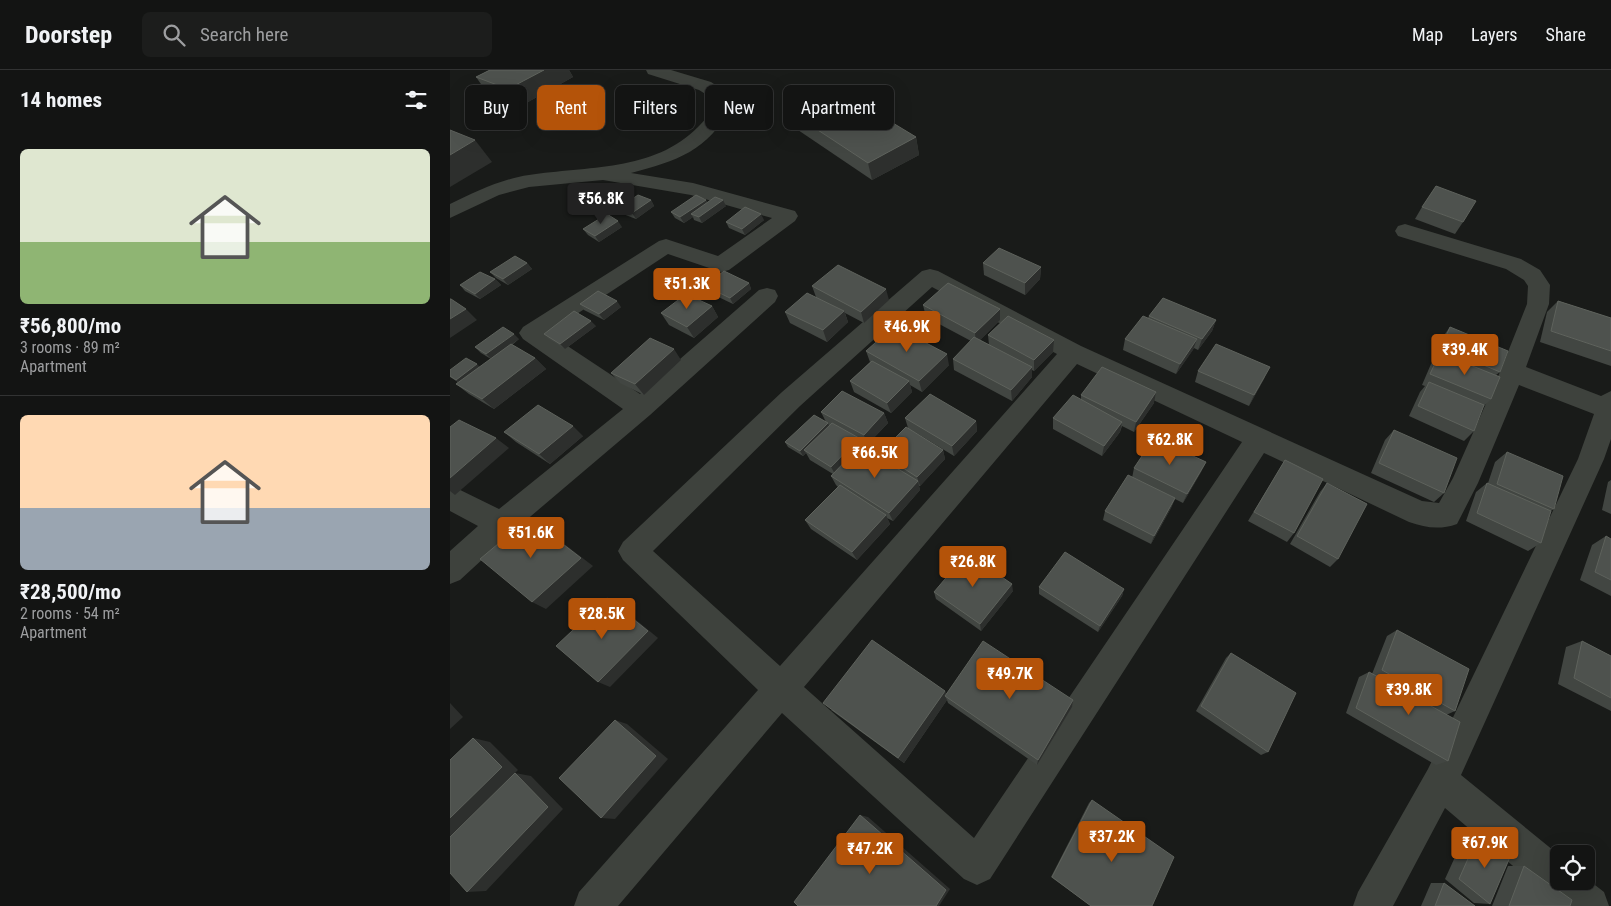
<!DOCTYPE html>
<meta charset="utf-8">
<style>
:root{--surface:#131413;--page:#1c1d1c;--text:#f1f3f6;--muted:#9d9ea0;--line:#323333;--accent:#b45309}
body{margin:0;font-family:"Roboto Condensed",sans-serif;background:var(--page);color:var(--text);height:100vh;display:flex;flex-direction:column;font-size:19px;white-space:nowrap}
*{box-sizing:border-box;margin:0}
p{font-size:16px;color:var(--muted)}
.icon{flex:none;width:28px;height:28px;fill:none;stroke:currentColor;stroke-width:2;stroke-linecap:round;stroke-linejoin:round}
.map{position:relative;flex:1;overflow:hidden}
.drawer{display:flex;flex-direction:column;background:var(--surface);width:450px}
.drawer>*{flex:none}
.hud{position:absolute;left:15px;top:15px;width:475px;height:45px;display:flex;gap:10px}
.fabs{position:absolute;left:1100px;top:775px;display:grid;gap:10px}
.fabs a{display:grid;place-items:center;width:45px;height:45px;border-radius:8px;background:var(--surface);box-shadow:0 5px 20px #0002,0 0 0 1px var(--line);font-size:25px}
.price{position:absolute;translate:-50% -42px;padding:0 11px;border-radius:5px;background:var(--accent);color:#fff;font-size:16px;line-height:32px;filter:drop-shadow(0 1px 2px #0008)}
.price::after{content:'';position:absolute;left:50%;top:30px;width:15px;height:11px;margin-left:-8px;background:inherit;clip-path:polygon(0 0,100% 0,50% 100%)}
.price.current{background:#222;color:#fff}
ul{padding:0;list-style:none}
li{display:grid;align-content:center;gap:10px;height:265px;padding:0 20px}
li+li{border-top:1px solid var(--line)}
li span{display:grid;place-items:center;height:155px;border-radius:8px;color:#555}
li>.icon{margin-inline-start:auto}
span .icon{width:90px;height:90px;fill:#fffc;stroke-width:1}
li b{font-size:21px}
h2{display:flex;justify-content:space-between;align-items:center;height:60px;padding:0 20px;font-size:21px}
.chip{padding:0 18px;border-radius:8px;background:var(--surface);box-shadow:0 5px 20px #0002,0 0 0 1px var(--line);font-size:18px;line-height:45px}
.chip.current{background:var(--accent);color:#fff}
header{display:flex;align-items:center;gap:30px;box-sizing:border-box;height:70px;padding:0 25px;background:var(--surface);border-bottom:1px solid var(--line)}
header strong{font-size:24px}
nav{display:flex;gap:28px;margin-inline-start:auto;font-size:18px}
.search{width:350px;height:45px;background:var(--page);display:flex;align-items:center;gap:12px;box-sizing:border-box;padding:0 18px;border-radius:8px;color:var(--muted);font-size:19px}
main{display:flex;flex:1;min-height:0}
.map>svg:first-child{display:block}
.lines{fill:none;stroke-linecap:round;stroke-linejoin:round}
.street{fill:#3e423d;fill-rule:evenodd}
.wall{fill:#424642}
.shaded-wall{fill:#2d2f2d}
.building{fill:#4e524e;stroke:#5e625c}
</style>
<header>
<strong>Doorstep</strong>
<div class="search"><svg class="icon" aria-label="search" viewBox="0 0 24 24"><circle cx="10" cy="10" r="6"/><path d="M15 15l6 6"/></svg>Search here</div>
<nav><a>Map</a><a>Layers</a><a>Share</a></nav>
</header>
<main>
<section class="drawer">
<h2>14 homes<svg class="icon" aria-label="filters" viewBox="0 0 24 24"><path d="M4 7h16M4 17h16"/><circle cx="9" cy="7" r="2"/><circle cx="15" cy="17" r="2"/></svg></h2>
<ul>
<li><span style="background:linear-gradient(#dfe7d0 60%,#8fb573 0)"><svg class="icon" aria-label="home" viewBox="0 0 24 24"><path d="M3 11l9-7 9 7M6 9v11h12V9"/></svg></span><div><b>₹56,800/mo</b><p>3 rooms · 89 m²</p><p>Apartment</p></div></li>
<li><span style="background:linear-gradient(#ffd9b3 60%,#9aa5b1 0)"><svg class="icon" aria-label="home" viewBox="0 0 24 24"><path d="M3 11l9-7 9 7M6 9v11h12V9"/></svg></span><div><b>₹28,500/mo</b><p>2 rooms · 54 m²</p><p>Apartment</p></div></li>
</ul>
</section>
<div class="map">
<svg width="1161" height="836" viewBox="0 0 1161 836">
<rect width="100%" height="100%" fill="#191b19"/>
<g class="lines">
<g class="street">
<path d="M196,0H221L261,12L276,22L281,36C259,81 226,91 181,103L243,113L345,141L348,146L345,151L279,200L271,202L218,184L98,263L190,324L309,220L317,218L325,220L328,226L325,232L200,345L61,463L10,510L0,514V481L28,456L0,441V415L49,439L173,339L73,269L69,263L73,257L209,171L216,169L268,186L322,148L241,125L153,110L79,117L49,125L0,148V134C25,122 51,109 79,105C136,96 204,102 248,57C256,49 264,41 262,28L249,20L198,4Z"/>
<path d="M955,154L1071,189L1090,200L1100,215L1099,234L1076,297L1151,326L1161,321V369L1154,389L1011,705L1109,785V811H1136V808L1154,822L1159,836H1110L995,738L943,836H903L908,822L978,699L1128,389L1144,344L1069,315L1028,413L1007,454C990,460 976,458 959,452L814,383L540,809L527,815L514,809L332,643L168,836H124L129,822L308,620L173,490L168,481L173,472L332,322L472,201L480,199L488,201L631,276L972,431L989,433L1003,408L1050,302L1077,234L1078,216L1074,210L1056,199L948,166L945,161L948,156ZM482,217L607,284L330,596L203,481L350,336ZM627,294L792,372L524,768L354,617Z"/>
</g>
</g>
<g class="wall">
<path d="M40,0H119L123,7L69,37L38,24L26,7Z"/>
<path d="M342,43L466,67L469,85L422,110L348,60Z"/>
<path d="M201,130L204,136L186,149L173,144L169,138Z"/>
<path d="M256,130L257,132L276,136L252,153L244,150L243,147L234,153L225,148L221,142Z"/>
<path d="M972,137L1013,152L1005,164L965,149Z"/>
<path d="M314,150L295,165L279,158L276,152Z"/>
<path d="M172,157L149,172L138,165L133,159Z"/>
<path d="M77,193L82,199L58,215L46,208L40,202Z"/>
<path d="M533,193L591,197L590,209L575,225L534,205Z"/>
<path d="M45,209L51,215L30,229L15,221L10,215Z"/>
<path d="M299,213L301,219L283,234L258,222L255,216Z"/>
<path d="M362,216L439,230L414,253L395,243L398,252L377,272L340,253L335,242L366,227Z"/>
<path d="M1108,231L1161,248V296L1090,272L1097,242Z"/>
<path d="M130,234L171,237L154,250L134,240Z"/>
<path d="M473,235L550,250L530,270L539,275L538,265L603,282L584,301L582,300V307L562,331L504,300L503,289L521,271L476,247Z"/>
<path d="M262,236L268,247L244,268L219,255L211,243Z"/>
<path d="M699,246L766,250L762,261L748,280L744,278L726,304L673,280L675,269L698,248Z"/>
<path d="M146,256L115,279L99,269L94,264Z"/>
<path d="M1000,257L1050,302L1046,305L1041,329L1033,337L1024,361L1014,371L959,346L970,322L975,316L972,315L981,294L985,289L982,288L992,268Z"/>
<path d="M69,269L62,275L85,288L96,299L44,339L19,324L6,314L8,312L0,307V300L30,297L41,289L31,283L25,277Z"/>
<path d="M416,281L499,295L472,322L460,315L462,322L441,343L404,322L400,311L420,292Z"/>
<path d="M231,290L194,325L170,313L161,303Z"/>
<path d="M748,301L815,307L799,336L745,312Z"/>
<path d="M631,325L704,333L684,362L672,356L670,362L652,386L603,359V348L631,330Z"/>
<path d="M371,342L434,343L438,353L417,375L411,372L413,378L432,389L430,383L458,358L455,348L526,351L527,361L504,386L463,361L493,380L495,389L470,416H469L470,420L443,451L437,448L440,454L407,490L361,459L355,450L388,417L386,415L381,406L383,404L360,390L356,383L353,386L338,377L335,372L376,352Z"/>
<path d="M944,360L994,423L984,432L921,403L935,370Z"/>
<path d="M54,362L133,366L100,394L66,372Z"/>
<path d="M1057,382L1104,439L1101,441L1091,473L1078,481L1016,451L1026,422L1037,413H1038L1045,392Z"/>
<path d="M835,390L844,463L837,472L798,451Z"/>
<path d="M756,392L751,402L733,433L725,429L721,438L701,474L653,450L655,441L682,408L684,398Z"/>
<path d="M1161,410V444L1152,440L1158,412Z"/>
<path d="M877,413L888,489L880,497L840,474L870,422Z"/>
<path d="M1156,466L1161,469V526L1130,510L1142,475Z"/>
<path d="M589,517L674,519L672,526L648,562L589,524Z"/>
<path d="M563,521L531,561L486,529L484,522Z"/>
<path d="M947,560L1005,641L996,645L998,691L986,695L896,643L909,607L919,602L922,604L937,566Z"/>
<path d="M1132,571L1161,586V641L1108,614L1116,577Z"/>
<path d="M781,583L818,682L811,685L746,641L776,588Z"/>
<path d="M497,623L623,630L622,637L587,695L498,633L497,630L454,693L381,640Z"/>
<path d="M642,730L641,836L601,807L639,733Z"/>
<path d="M1029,764L1040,834L1024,833L995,809L1015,765Z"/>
<path d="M1058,796H1074L1120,836H1042Z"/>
<path d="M981,813H994L1025,836H971Z"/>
</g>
<g class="shaded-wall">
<path d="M94,0H119L123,7L69,37L58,19Z"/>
<path d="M466,67L469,85L422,110L418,93Z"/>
<path d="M25,70L42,92L0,117V85Z"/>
<path d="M201,130L204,136L186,149L182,143Z"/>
<path d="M256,130L259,136L241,144L243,147L234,153L230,147Z"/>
<path d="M273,130L276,136L252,153L249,147Z"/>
<path d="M311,144L314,150L295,165L292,159Z"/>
<path d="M168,151L172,157L149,172L145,166Z"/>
<path d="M77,193L82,199L58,215L53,209Z"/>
<path d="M591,197L590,209L575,225V213Z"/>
<path d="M45,209L51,215L30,229L25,224Z"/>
<path d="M299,213L301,219L283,234L280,228Z"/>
<path d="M436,219L439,230L414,253L411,242Z"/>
<path d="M167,231L171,237L154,250L149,244Z"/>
<path d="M262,236L268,247L244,268L237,257Z"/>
<path d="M16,239L27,250L0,268V249Z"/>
<path d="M550,239V250L526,274L525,263Z"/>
<path d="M394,241L398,252L377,272L373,260Z"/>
<path d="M766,250L762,261L748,280L752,269Z"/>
<path d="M141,251L146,256L115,279L110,274Z"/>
<path d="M64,264L69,269L41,289L36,284Z"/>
<path d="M747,269L743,280L726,304L730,294Z"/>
<path d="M604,270L603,282L584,301V290Z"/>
<path d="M224,279L231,290L194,325L185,314Z"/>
<path d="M497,284L499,295L472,322L469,311Z"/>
<path d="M85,288L96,299L44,339L32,329Z"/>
<path d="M27,294L33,300L12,315L6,310Z"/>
<path d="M582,297V307L562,331L561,320Z"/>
<path d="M820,297L815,307L799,336L804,325Z"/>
<path d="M459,311L462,322L441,343L437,333Z"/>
<path d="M706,322L704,333L684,362L686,352Z"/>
<path d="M434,343L438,353L417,375L414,365Z"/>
<path d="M526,351L527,361L504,386L502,376Z"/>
<path d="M672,352L670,362L652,386L654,376Z"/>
<path d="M378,353L380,358L354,380L356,383L353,386L350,381Z"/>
<path d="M123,356L133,366L100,394L89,384Z"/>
<path d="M46,368L59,378L5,425L0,421V408Z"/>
<path d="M409,368L413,378L386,406L381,397Z"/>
<path d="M493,380L495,389L470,416L467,407Z"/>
<path d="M756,392L751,402L733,433L737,424Z"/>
<path d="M468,411L470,420L443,451L439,443Z"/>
<path d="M725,428L721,438L701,474L704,466Z"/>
<path d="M436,445L440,454L407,490L402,482Z"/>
<path d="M79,448L92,457L143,496L96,539L82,532Z"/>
<path d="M562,514L563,521L531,561L530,554Z"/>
<path d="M674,519L672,526L648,562L650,556Z"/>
<path d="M157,528L168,535L208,568L160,617L148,612Z"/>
<path d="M495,621L499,628L495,626L497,630L454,693L448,688Z"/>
<path d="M623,630L622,637L587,695L588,690Z"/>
<path d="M0,633L13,647L0,659Z"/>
<path d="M165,650L177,654L218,689L165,749L151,748Z"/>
<path d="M23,668L40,672L68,700L65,703L81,706L113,739L36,821L17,822L0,768V748Z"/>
<path d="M410,745L418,747L500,819L489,836H486Z"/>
</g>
<g class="building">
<path d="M40,0H94L58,19L26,7Z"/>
<path d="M390,21L466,67L418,93L342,43Z"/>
<path d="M0,60L25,70L0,85Z"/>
<path d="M986,116L1026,131L1013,152L972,137Z"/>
<path d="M188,125L201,130L182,143L169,138Z"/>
<path d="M246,125L256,130L230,147L221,142Z"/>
<path d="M265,127L273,130L249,147L241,144Z"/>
<path d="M295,137L311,144L292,159L276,152Z"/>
<path d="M157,144L168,151L145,166L133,159Z"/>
<path d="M549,178L591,197L575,213L533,193Z"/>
<path d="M65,186L77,193L53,209L40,202Z"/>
<path d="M388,195L436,219L411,242L362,216Z"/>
<path d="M274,201L299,213L280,228L255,216Z"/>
<path d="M30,202L45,209L25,224L10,215Z"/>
<path d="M498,213L550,239L525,263L473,235Z"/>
<path d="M148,221L167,231L149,244L130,234Z"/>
<path d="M357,223L394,241L373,260L335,242Z"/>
<path d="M236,224L262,236L237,257L211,243Z"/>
<path d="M713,228L766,250L752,269L699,246Z"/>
<path d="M0,229H1L16,239L0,249Z"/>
<path d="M1108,231L1161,248V281L1101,261Z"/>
<path d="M124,241L141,251L110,274L94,264Z"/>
<path d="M558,246L604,270L584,290L538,265Z"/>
<path d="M693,246L747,269L730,294L675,269Z"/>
<path d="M444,256L497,284L469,311L416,281Z"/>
<path d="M53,257L64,264L36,284L25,277Z"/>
<path d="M1000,257L1058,281L1050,302L991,277Z"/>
<path d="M524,267L582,297L561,320L503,289Z"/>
<path d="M200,268L224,279L185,314L161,303Z"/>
<path d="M61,274L85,288L32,329L6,314Z"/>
<path d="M766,274L820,297L804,325L748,301Z"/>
<path d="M990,283L1050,307L1041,329L980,304Z"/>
<path d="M16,288L27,294L6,310L0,306V300Z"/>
<path d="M422,291L459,311L437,333L400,311Z"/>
<path d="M652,297L706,322L686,352L631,325Z"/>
<path d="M979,312L1034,335L1024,361L968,336Z"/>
<path d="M392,321L434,343L414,365L371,342Z"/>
<path d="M480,324L526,351L502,376L455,348Z"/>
<path d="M623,325L672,352L654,376L603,348Z"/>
<path d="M88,335L123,356L89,384L54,362Z"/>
<path d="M364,345L378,353L350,381L335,372Z"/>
<path d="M9,350L46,368L0,408V357Z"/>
<path d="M382,353L409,368L381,397L354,380Z"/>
<path d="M456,357L493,380L467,407L430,383Z"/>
<path d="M944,360L1007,388L994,423L929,393Z"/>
<path d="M704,368L756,392L737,424L684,398Z"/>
<path d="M410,376L468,411L439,443L381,406Z"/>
<path d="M1057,382L1113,406L1104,439L1047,414Z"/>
<path d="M835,390L873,409L844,463L804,442Z"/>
<path d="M678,405L725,428L704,466L655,441Z"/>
<path d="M877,413L917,434L888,489L847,466Z"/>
<path d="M1037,413L1101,441L1091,473L1027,443Z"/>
<path d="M390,415L436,445L402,482L355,450Z"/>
<path d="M79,448L131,488L82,532L30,489Z"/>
<path d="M1156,466L1161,469V510L1145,502Z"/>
<path d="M615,482L674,519L650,556L589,517Z"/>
<path d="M517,483L562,514L530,554L484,522Z"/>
<path d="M157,528L198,561L148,612L106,576Z"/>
<path d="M947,560L1019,599L1005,641L932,600Z"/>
<path d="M422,570L495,621L448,688L373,633Z"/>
<path d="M533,571L623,630L588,690L495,626Z"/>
<path d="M1132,571L1161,586V628L1124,608Z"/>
<path d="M781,583L846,623L818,682L751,636Z"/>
<path d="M919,602L1010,652L998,691L906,638Z"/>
<path d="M165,650L206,686L151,748L109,708Z"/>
<path d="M23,668L52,697L0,748V690Z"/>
<path d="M65,703L98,737L17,822L0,803V767Z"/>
<path d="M642,730L724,787L702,836H641L602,807Z"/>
<path d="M410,745L496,820L486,836H348L344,832Z"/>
<path d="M1029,764L1060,787L1040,834L1009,809Z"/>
<path d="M1074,796L1122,830L1120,836H1059Z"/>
<path d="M994,813L1025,836H985Z"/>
</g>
</svg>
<div class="fabs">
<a><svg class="icon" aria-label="locate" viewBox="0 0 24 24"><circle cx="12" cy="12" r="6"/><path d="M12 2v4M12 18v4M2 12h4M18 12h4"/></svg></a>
</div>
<b class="price current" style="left:151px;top:155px">₹56.8K</b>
<b class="price" style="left:237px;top:240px">₹51.3K</b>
<b class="price" style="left:457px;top:283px">₹46.9K</b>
<b class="price" style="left:1015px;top:306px">₹39.4K</b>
<b class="price" style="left:720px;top:396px">₹62.8K</b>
<b class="price" style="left:425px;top:409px">₹66.5K</b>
<b class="price" style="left:81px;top:489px">₹51.6K</b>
<b class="price" style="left:523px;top:518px">₹26.8K</b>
<b class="price" style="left:152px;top:570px">₹28.5K</b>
<b class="price" style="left:560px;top:630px">₹49.7K</b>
<b class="price" style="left:959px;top:646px">₹39.8K</b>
<b class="price" style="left:662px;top:793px">₹37.2K</b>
<b class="price" style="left:1035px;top:799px">₹67.9K</b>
<b class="price" style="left:420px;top:805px">₹47.2K</b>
<div class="hud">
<a class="chip">Buy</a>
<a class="chip current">Rent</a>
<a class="chip">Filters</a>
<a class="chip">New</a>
<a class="chip">Apartment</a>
</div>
</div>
</main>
